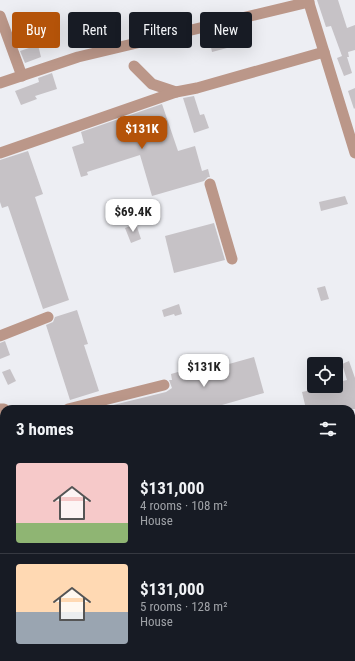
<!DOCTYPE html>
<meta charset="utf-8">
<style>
:root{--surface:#171b24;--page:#242831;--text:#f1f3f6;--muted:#9ea1a6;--line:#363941;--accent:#b45309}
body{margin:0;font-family:"Roboto Condensed",sans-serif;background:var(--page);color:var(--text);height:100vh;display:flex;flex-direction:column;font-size:15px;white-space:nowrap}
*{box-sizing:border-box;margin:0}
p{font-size:13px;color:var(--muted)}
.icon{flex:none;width:22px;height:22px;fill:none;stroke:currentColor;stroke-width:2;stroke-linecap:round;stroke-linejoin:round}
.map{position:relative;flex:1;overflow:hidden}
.drawer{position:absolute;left:0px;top:405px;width:355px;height:256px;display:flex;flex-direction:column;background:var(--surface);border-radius:12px 12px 0 0;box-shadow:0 4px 16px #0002}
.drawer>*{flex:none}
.hud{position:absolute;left:12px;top:12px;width:331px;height:36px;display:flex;gap:8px}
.buttons{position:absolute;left:307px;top:357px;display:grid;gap:8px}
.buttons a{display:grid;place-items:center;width:36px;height:36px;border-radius:4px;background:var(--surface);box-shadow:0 4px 16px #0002;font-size:20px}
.price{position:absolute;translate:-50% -34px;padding:0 9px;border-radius:8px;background:#fff;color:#222;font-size:13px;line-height:26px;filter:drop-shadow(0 1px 2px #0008)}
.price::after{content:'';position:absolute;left:50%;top:24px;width:12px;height:9px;margin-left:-6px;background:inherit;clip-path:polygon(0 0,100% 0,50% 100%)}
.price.on{background:var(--accent);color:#fff}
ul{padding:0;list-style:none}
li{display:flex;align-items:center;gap:12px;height:100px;padding:0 16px}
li+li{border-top:1px solid var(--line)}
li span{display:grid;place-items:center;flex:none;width:112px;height:80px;border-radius:4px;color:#555}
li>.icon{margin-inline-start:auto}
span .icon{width:48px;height:48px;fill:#fffc;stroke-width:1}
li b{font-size:17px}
h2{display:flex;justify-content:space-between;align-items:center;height:48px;padding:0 16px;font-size:17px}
.pill{padding:0 14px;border-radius:4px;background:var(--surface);box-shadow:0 4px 16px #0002;font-size:14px;line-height:36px}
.pill.on{background:var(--accent);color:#fff}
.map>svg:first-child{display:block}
.building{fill:#c6c2c6}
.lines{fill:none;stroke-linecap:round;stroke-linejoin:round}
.minor{stroke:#bb9789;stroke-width:11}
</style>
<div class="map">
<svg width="355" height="661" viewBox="0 0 355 661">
<rect width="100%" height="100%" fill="#edeef3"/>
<g class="building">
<path d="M317,0H338L347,28L355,25V50L348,52L349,57H347L352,73L344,76L337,58L342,56L331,26L326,27Z"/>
<path d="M96,19L101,36L87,40L83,23Z"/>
<path d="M222,30L227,48L212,52L208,34Z"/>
<path d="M38,45L41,57L25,63L20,51Z"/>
<path d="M52,73L57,89L35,96L37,99L21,105L15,91L39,82L38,78Z"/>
<path d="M355,88V108L354,109L348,91Z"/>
<path d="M194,96L200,115L204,114L209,128L194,133L183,98Z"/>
<path d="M162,104L178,151L195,146L202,171L208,169L210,177H208L204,181L152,196L140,155L87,172L88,175L81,177L72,147L84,143L81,132Z"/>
<path d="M28,151L43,194L35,197L69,300L43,309L8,206L2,208L0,202V160Z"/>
<path d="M345,196L348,204L321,211L319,202Z"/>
<path d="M214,223L225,260L174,273L165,236Z"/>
<path d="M136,224L141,239L131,243L125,228Z"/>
<path d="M325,286L329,299L321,301L317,288Z"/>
<path d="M179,304L182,314L175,316L174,314L164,317L162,310Z"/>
<path d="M77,310L88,344L84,345L99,391L70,400L46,325L53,322L55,317Z"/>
<path d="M5,341L10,355L0,359V343Z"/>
<path d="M254,357L264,393L222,405L223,407L215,409H97L166,392L172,388L169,380H172L171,374L202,365L204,371Z"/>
<path d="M326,358L327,364H309L308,361Z"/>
<path d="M349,361L355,378V409H306L302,392L328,386H336V384H338V382L347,380L342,364Z"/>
<path d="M10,369L16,381L8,385L2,372Z"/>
</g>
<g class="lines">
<g class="minor">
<path d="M308,0L355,153"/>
<path d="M0,16L22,76"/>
<path d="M134,66L152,84L176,92"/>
<path d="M0,83L78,57L309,2"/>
<path d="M0,153L176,92L197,88L324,52"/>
<path d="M210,184L232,259"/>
<path d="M0,336L48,317"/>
<path d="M0,409H4"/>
<path d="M68,409L164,385"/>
<path d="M71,657L72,661"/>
</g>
</g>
</svg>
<div class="buttons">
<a><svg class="icon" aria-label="locate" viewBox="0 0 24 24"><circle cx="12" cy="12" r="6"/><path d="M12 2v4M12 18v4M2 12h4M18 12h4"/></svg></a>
</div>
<b class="price on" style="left:142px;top:150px">$131K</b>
<b class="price" style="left:133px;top:233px">$69.4K</b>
<b class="price" style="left:204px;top:388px">$131K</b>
<div class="hud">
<a class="pill on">Buy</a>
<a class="pill">Rent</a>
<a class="pill">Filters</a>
<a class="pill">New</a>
</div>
<section class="drawer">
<h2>3 homes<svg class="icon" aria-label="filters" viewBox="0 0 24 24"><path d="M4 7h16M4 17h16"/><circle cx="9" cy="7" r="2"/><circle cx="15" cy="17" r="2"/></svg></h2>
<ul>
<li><span style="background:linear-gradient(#f6c9c9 75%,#8fb573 0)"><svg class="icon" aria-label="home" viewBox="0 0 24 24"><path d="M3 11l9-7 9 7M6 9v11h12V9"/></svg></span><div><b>$131,000</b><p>4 rooms · 108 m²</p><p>House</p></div></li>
<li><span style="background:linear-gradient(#ffd9b3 60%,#9aa5b1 0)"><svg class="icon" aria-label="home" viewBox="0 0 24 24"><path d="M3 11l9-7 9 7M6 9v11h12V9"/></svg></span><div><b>$131,000</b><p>5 rooms · 128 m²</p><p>House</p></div></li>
</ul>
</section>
</div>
